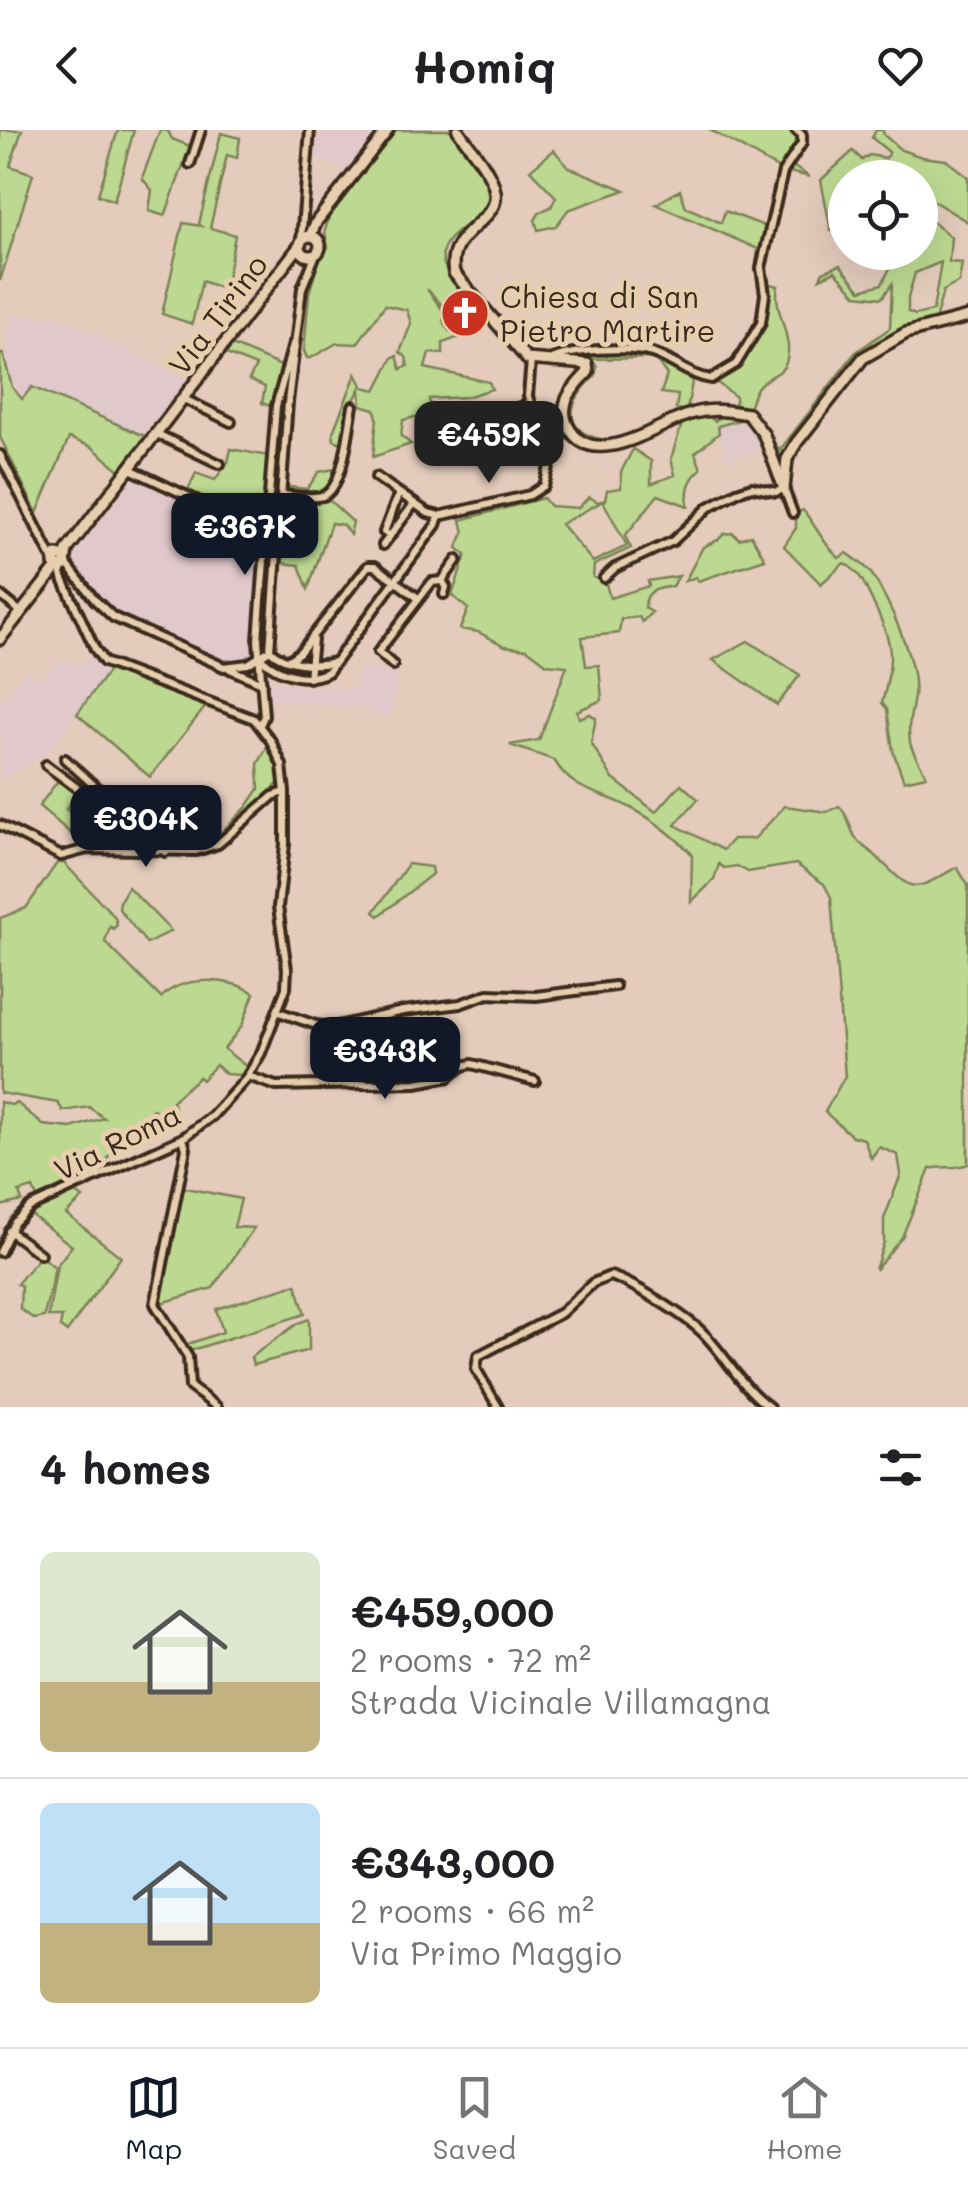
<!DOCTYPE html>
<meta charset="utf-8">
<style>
:root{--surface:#fff;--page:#f2f2f2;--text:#202124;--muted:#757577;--line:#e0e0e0;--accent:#111827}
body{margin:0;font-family:Mali,sans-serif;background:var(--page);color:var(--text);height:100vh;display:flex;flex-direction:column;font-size:38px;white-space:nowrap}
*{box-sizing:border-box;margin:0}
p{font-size:32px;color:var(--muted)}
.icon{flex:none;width:55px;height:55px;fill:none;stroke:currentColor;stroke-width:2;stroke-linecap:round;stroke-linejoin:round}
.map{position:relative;height:1277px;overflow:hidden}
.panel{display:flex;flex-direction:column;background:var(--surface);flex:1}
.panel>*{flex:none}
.fabs{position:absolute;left:828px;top:30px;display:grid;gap:20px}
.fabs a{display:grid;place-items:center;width:110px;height:110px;border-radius:50%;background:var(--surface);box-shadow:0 10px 40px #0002;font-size:50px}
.price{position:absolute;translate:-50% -85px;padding:0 22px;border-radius:20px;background:var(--accent);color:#fff;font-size:32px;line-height:65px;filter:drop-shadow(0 2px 5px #0008)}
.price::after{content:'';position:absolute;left:50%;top:60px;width:30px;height:22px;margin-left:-15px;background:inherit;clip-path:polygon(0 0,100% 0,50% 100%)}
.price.selected{background:#222;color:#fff}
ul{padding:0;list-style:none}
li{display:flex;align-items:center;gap:30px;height:250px;padding:0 40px}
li+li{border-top:2px solid var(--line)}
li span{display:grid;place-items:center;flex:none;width:280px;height:200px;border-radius:15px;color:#555}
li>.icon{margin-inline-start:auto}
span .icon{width:120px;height:120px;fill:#fffc;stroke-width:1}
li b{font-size:42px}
h2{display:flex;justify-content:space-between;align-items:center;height:120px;padding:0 40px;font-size:42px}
header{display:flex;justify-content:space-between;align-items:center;height:130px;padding:0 40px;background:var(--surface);font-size:45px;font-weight:700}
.tab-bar{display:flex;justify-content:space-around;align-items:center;height:140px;border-top:2px solid var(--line);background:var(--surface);font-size:28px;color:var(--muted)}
.tab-bar a{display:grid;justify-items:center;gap:5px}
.tab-bar .selected{color:var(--accent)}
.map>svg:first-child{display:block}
.built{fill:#e1c8cb}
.green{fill:#bdd991;stroke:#7c8258;stroke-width:2.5;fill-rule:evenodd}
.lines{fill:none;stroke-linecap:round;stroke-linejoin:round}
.street-casing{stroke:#3b2a1e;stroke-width:14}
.secondary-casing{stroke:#3b2a1e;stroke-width:16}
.street{stroke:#e6ceae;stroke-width:6}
.secondary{stroke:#e6ceae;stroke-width:9}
.labels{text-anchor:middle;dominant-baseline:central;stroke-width:10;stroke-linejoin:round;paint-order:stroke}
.poi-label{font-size:30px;fill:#3b2a1e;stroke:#e6ceae;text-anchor:start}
.street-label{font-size:30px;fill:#3b2a1e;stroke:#e6ceae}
</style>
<header><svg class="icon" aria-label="back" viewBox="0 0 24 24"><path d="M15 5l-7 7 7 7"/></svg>Homiq<svg class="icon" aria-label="heart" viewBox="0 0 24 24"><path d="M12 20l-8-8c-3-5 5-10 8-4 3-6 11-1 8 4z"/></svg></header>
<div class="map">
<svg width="968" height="1277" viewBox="0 0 968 1277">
<rect width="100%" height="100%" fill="#e4cbbb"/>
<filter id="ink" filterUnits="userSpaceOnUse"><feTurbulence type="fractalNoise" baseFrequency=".01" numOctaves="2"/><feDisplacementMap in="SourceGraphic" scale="20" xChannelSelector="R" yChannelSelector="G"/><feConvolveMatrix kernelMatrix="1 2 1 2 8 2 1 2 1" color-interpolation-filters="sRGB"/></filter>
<g filter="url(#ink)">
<g class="built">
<path d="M320,0H378L379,3L350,42L313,27L314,9L319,10Z"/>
<path d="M12,185L60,187L191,251L147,307L33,257L22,269L11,248L5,222Z"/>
<path d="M747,288L764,318L727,330L717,297Z"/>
<path d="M132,347L271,410L265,553L357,559L360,537L399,542L389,589L367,578L266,569L264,558L122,495L98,478L85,462L68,429Z"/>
<path d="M93,526L110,539L45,625L0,650V573L27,541L40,551L59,529L82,534Z"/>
</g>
<g class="green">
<path d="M0,0H22L10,36L33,44L0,151Z"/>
<path d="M118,0H134L114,71L98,65Z"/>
<path d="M160,0L168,1L172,9L190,16L165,86L149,81L152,60L142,48Z"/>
<path d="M396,0H453L488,54L490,73C456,110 418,111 463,165L446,179L427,159L447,186L443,190L449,201L459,199L462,206L443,213V224L429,223L425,238L489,252L492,259L466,267L429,269L432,283L403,290L401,306L411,314L373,327L377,288L375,279L361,275L360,259L353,272L342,313L334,310L333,302L356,244L363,257L376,260L393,227L397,226L401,239L408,236L406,227L400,222L411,194L407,180L385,175L357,214L337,213L311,228H307L304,221L309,163L319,131L328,117L325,101L329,87Z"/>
<path d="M710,0H807L804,14L788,27L794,37L810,47L781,40Z"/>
<path d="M876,0H883L884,5L901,20L922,27L946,30L968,47V92L920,63V48H845V98L831,101L821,50L853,21L862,30L869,25L886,28L889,22L872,8Z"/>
<path d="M221,3L240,8L237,28L227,25L210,98L235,105L225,160L202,151L192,194L162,184L183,93L201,96L199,94Z"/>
<path d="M554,20L568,37L625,60L568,80L556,96L538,100L535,90L540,82L551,77L556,67L530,40Z"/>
<path d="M680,60L686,77L721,93L725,81L767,97L759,134L756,138L758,119L656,74Z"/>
<path d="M920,70L922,83L951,107L949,132L962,133L959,152L943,161L935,191L913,197L864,224L781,338L778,336L760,295L780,320L855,223L890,198L892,154L882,168L857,165L835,141L820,148L823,142L840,135L861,160L882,154L890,138L884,123L920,122ZM941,132L933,181L915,185L908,182V168L915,143Z"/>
<path d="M770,154L778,156C772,181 795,207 786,233C782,245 764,247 757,258C752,266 749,278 747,288L718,296L719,303L695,323L701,339C689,349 686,360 688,376L658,365L625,406L631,418L594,435L593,447L605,451L610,468L649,456L648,451L679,446L672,456C656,459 645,460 645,478L652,482L642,492L639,487L621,489L619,503L582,507L586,536L599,535L602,570L577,581L579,588L590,584L596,588L591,613L613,649L656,682L681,654L698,669L675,695L723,720L733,709H754L785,676L827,682L839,676C850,686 849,701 858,711C863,717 871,721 877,727C914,764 911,763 957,737L968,755V1034C956,1040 943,1035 930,1039L902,1107L875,1140L884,1112V1089L901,1044L898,1025L879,1017L871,1028L864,1009L852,1006L825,982L845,946L831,767L824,754L796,734L748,742L737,736L724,738L719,734L714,750L691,772L692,724C674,706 650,687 627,676C596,660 574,663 554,630L510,615L539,610L567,536L547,534L527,519L505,516L478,502L460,499L468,479L452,465L466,425L457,418L464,403L461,390L543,368L550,376L578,378L589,367L598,372L605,370L607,360L621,358V342L633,319L651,331V354L675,345L671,329L683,290L715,282L709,287L715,291L736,272V267L716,252L740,233L765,190ZM603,371L627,416L593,432L561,394Z"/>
<path d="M232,215L281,236L273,277L262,273L265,257L249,250L256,236L226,224Z"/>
<path d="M623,221L656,226L693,247L687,280L676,279L678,265L661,263L667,245L655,228L591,229L597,237L595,246C566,273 560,303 607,310C545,312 574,261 589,230L559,229Z"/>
<path d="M0,224H3L12,257L22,269L32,257L147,307L121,341L92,317L69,308L37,383L0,307Z"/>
<path d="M231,319L268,326L261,393L188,360L196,343L215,350L228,332Z"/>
<path d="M334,339L335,347L328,369L353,392L350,405L343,395L331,393L308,459L299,435L282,433L286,419L288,357L307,359L319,342Z"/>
<path d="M803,380C816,396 824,415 839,428L847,423C855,429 865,435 871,443C889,470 918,533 914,566C912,583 907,593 910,612C913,626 922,634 926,646L904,651L893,621L887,579L882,573C896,524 892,512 871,468C862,450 861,443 844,433L821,454L784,416L796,398V384Z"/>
<path d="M733,403L739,409L751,405L765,429L698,451L696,447L685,451L703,417L718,410L724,404Z"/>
<path d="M748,511L800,545L777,575L713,530Z"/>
<path d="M110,539L206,576L150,647L77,584Z"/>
<path d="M265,609H269L282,650L219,710L216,707L247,677L259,659L258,634L267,617Z"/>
<path d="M60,648L78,663L66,679L112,719L85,716L39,676Z"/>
<path d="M57,733H64L115,787L117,795L113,799L110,796L105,812L161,868C181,845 230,847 254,863L242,896L224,919L247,937L241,945L226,944L216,935L202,950L199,947L172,971L174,977L159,983L153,979L127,999L101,1038L99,1035L69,1048V1052L40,1067L37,1068L33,1058L19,1062L22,1071L0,1076V972L11,975L17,973L43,995L71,998L104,988L89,977L63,981L58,973L0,963V788L26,778Z"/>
<path d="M408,734L431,737L432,744L379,786L374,782Z"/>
<path d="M128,757L171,801L147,814L119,779L120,771Z"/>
<path d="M181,1057L241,1069L234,1097L254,1098L213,1158L158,1174Z"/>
<path d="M73,1061L83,1068L66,1084L121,1127L67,1202L60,1197L62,1187H48L57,1135L72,1116L30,1084Z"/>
<path d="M40,1126L55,1137L44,1187L34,1189L20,1179L21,1156L17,1154Z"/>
<path d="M296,1154L305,1184L189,1221L185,1215L223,1202L216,1179Z"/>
<path d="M309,1189V1220L253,1235L251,1227L298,1193Z"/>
</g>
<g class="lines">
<g class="street-casing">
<g id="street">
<path d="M190,34L201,0"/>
<path d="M301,111L310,0"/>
<path d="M548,231C570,219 627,216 652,223C673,230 689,246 711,249L736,234L761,193L765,164L761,138L783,42L802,13V5L796,0"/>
<path d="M184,269L231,292"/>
<path d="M457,297L516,279L530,272"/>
<path d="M157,304L220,334"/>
<path d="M0,325L53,430"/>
<path d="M130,339L266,403"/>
<path d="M376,347L428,383L439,386"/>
<path d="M282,365C294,366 311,369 323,366C344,359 349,296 353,276"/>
<path d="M439,386L530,365L544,356L549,337L528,266L531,230"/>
<path d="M390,406L384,402L399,363"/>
<path d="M383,415L414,374"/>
<path d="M66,433L95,470L113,487L224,537L248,534L270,520L288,272L302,158L316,124"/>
<path d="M604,448L615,438L673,411L709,377L737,362L752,357L776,362L784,359L793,383"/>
<path d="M442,451L457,430"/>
<path d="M0,465L21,482"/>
<path d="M270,520C283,534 316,537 335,532"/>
<path d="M262,529C278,544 307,553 328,542L436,395L439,386"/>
<path d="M289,530L300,522L368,436H375L418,468"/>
<path d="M393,535L378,522L432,452L442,451L446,457L444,464"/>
<path d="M230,539L262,553"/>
<path d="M309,548L313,509"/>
<path d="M261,593L264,586L258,510L266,403L276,276L293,214"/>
<path d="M65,629L97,658"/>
<path d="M46,635L89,667"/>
<path d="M0,695L61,726L87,719L196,721L218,714L273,666L285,662"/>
<path d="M143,721L139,714L90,672L92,660L98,658L162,714L165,722"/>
<path d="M279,882L316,895L333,897L403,881L460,874L488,864L536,866L615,856"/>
<path d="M248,946L276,956L416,953L449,947L462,936L472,934L535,951"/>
<path d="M183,1008L186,1019L155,1174L188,1227L190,1257L217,1277"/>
<path d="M9,1101L40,1124"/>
<path d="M0,1122L14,1093L30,1077L183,1008L212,986L246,949L261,923L286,858L287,839L278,777L285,714V662L282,635L271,611L254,589L104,532L95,519L61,445V437"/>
<path d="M498,1277L476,1239L478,1226L561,1183L593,1153L610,1146C632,1152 689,1188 705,1205C728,1229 742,1258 769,1277"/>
</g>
</g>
<g class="secondary-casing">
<g id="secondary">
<path d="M458,0C470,18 492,41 495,62C500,93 445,100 454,143L527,229L587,234L588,242C573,258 557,273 568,296C593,345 661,291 694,283C712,278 730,281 748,284L764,305L784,359"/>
<circle cx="310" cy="116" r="10"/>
<path d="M310,106L317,91L388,0"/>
<path d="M784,359L787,329L797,312L863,228L906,203L968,187"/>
<path d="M65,427L56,425L54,434L58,438L65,435L67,420L300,115"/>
<path d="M0,509L57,437"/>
</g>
</g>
<use href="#street" class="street"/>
<use href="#secondary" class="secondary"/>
</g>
</g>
<defs>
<g id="church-disc" transform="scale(2.5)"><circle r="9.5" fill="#c8321e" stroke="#e6ceae"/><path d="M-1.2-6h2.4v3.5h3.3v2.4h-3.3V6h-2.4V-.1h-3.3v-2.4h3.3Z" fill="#fff"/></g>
</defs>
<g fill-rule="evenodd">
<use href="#church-disc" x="465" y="183"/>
</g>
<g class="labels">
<g class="poi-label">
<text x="500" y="166">Chiesa di San<tspan x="500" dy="34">Pietro Martire</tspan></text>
</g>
<g class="street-label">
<text transform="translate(217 184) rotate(-53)">Via Tirino</text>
<text transform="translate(117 1011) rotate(-26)">Via Roma</text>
</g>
</g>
</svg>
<div class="fabs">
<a><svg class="icon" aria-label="locate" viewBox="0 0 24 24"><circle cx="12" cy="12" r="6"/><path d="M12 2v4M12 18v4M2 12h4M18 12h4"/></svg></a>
</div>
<b class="price selected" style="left:489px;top:356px">€459K</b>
<b class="price" style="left:245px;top:448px">€367K</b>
<b class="price" style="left:146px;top:740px">€304K</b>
<b class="price" style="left:385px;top:972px">€343K</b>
</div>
<section class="panel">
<h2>4 homes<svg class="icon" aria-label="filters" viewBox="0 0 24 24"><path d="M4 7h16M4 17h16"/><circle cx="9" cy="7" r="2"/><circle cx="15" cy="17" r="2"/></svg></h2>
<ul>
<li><span style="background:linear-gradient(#dfe7d0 65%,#c2b280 0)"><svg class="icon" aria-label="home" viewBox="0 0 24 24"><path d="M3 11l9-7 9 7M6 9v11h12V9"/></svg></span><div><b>€459,000</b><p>2 rooms · 72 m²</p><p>Strada Vicinale Villamagna</p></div></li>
<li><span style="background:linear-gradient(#bfe0f5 60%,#c2b280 0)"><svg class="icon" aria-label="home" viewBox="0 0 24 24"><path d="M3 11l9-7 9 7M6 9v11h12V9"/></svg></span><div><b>€343,000</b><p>2 rooms · 66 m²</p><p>Via Primo Maggio</p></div></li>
</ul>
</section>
<nav class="tab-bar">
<a class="selected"><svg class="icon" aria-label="map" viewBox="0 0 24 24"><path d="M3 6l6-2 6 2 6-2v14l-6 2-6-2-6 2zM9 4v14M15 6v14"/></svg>Map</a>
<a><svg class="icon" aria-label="saved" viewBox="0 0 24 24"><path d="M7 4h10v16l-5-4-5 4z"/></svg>Saved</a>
<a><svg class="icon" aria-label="home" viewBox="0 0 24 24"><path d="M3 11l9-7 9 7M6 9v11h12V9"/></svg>Home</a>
</nav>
